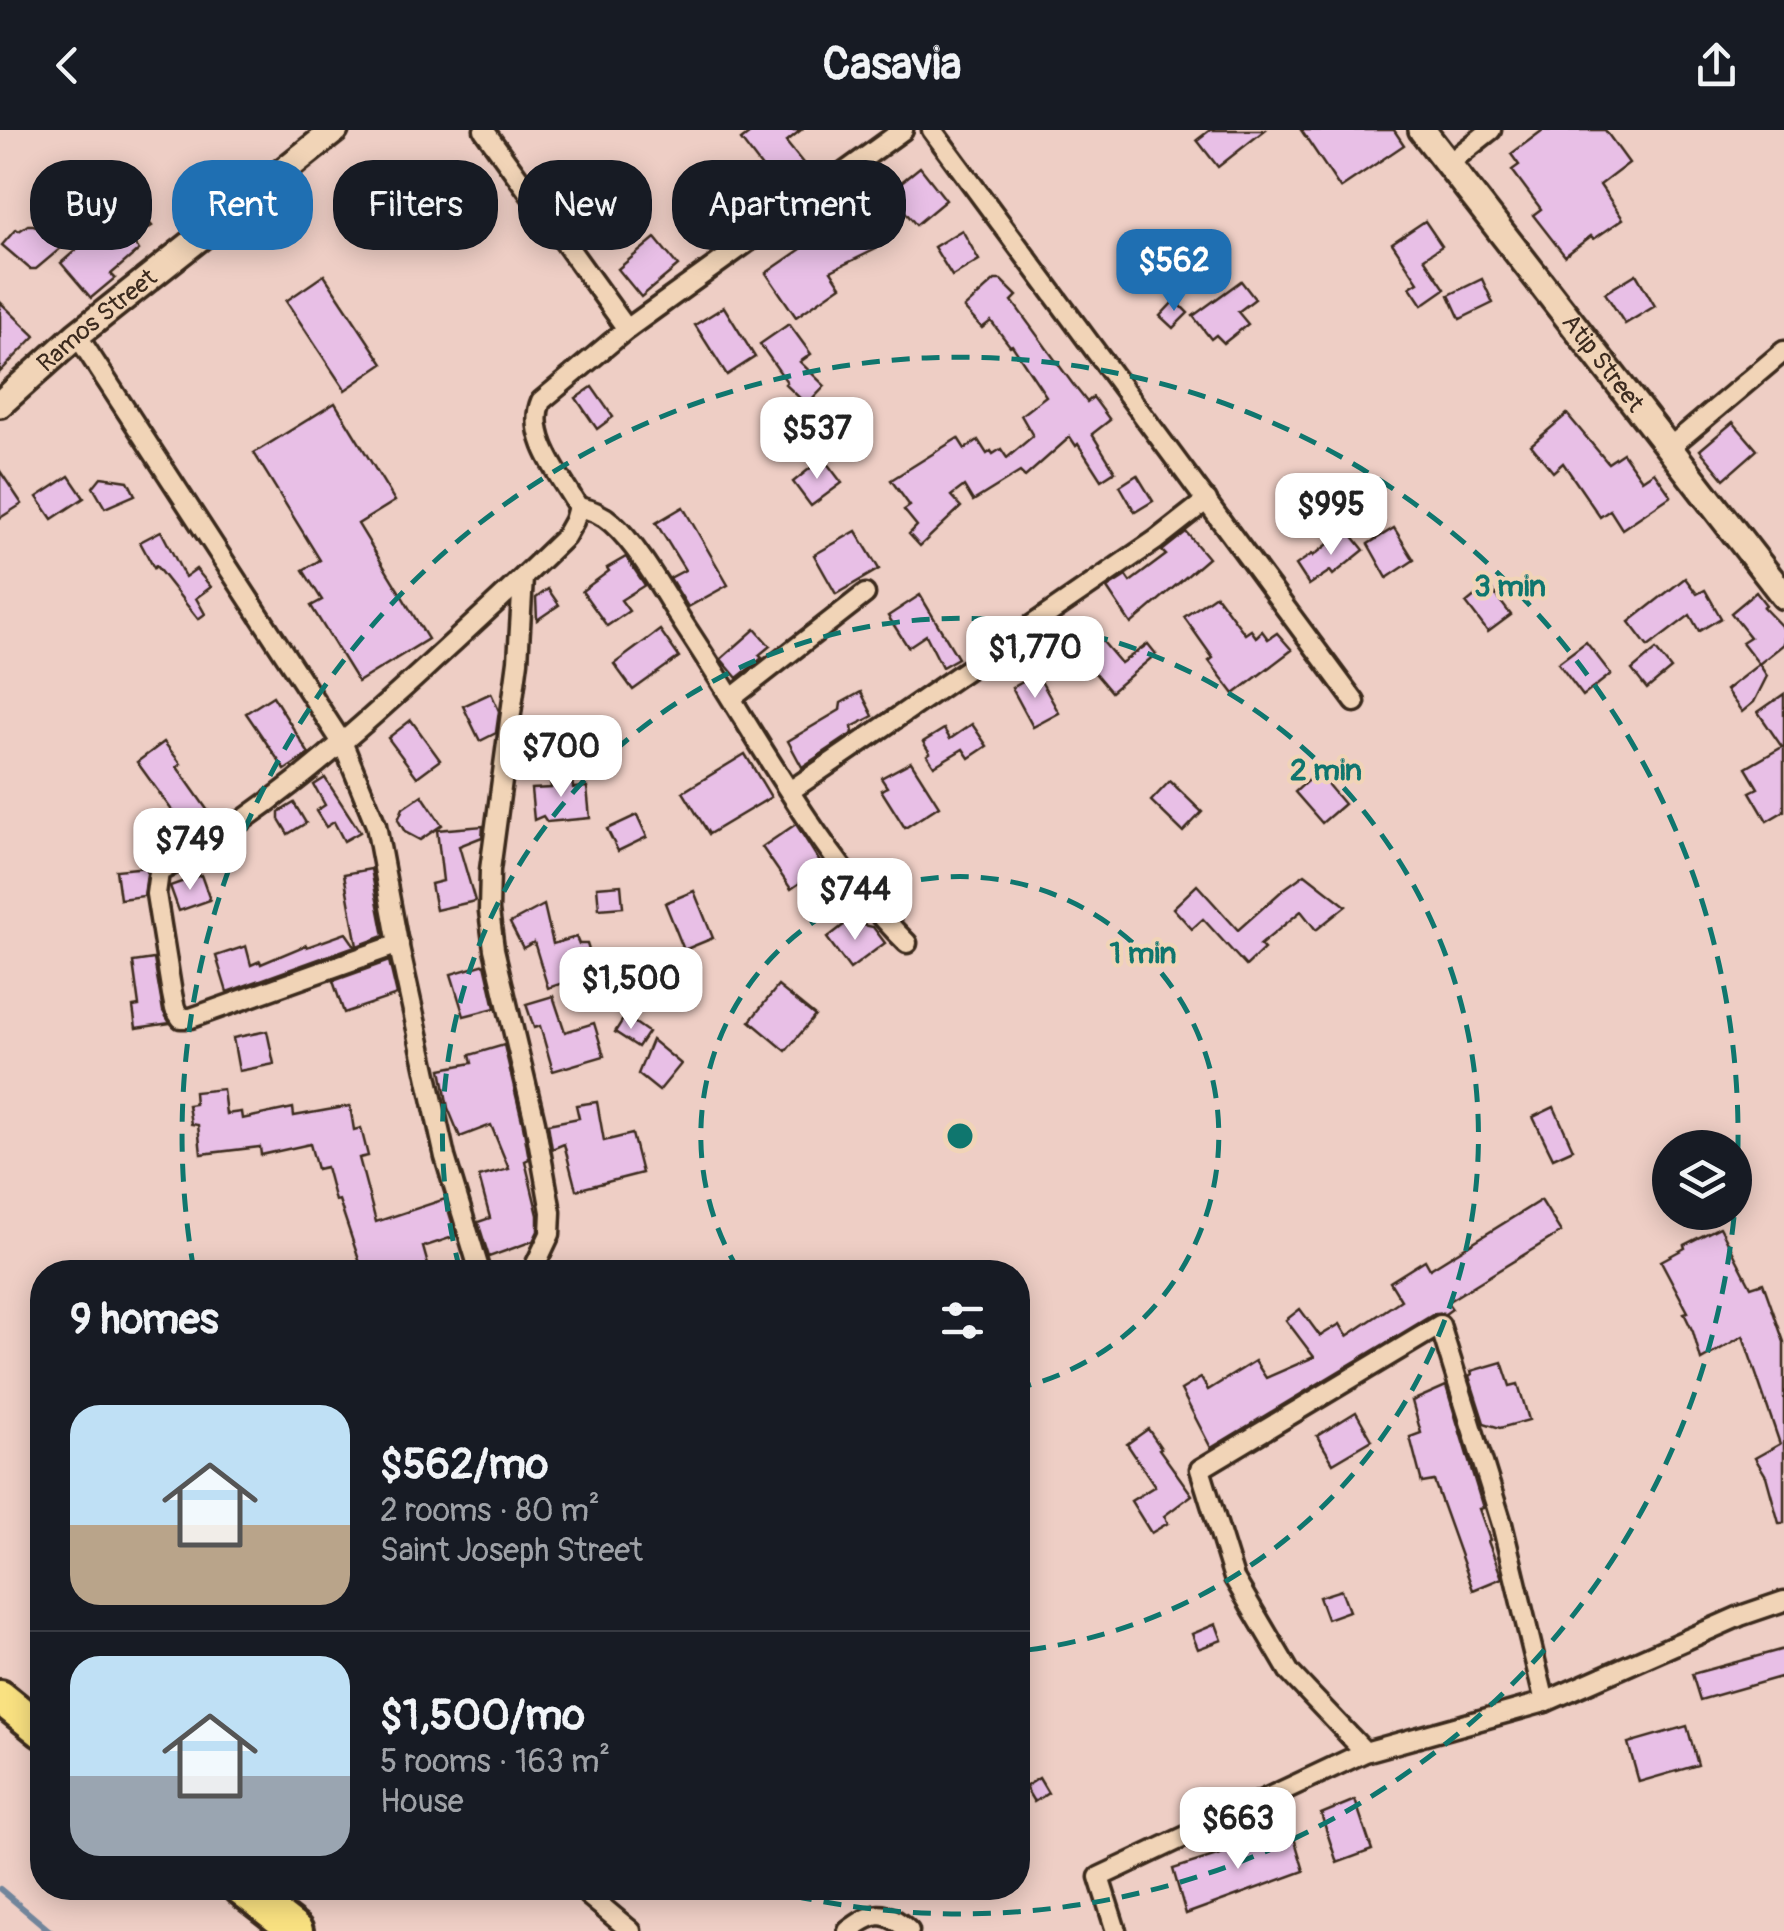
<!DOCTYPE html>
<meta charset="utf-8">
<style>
:root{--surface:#171b24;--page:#242831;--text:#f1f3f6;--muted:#9ea1a6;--line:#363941;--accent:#1f6fb2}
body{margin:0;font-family:Pangolin,sans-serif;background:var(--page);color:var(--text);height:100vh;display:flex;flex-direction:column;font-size:38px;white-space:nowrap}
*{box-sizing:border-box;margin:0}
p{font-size:32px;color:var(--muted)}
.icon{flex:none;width:55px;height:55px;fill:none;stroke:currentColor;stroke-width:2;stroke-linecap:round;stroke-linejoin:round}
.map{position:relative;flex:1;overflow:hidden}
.drawer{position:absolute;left:30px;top:1130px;width:1000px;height:640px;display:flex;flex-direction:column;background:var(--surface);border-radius:40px;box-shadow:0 5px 25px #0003}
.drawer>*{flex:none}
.hud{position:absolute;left:30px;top:30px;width:1000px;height:90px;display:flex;gap:20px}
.fabs{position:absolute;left:1652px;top:1000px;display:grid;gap:20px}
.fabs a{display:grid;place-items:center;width:100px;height:100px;border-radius:50%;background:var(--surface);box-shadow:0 5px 25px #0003;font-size:50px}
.price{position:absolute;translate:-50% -85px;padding:0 22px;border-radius:20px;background:#fff;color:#222;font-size:32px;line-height:65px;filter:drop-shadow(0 2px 5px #0008)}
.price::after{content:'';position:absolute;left:50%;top:60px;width:30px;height:22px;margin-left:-15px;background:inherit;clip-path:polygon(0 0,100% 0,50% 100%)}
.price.selected{background:var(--accent);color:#fff}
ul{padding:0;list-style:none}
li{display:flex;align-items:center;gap:30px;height:250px;padding:0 40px}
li+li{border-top:2px solid var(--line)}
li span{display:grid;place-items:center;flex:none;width:280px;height:200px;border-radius:30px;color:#555}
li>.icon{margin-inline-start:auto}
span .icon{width:120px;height:120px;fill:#fffc;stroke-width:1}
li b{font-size:42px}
h2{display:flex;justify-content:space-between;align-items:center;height:120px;padding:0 40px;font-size:42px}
.chip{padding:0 35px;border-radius:40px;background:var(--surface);box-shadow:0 5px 25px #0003;font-size:35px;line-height:90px}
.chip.selected{background:var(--accent);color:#fff}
header{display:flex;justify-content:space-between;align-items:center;height:130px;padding:0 40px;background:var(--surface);font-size:45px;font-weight:800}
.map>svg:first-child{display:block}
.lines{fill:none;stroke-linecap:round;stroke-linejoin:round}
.stream{stroke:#71859b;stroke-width:6}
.building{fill:#e8bfe6;stroke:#3b2a1e;stroke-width:2.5}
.street-casing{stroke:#3b2a1e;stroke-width:25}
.secondary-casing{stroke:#3b2a1e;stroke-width:32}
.highway-casing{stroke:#3b2a1e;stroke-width:40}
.street{stroke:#f1d4b7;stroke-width:18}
.secondary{stroke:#f1d4b7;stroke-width:25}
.highway{stroke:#f9e181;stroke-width:32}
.ring{fill:none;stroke:#0f766e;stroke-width:5;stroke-dasharray:18 12}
.labels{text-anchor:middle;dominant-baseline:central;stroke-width:8;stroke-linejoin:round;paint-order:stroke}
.street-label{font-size:25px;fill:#3b2a1e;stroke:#f1d4b7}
.centre{fill:#0f766e;stroke:#f1d4b7;stroke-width:5}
.ring-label{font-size:30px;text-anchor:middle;font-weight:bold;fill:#0f766e;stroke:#f1d4b7;stroke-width:8;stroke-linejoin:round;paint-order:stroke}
</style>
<header><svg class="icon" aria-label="back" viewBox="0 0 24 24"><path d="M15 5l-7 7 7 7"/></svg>Casavia<svg class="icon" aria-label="share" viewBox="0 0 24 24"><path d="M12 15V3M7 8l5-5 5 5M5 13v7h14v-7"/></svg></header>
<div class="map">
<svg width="1784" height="1801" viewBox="0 0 1784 1801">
<rect width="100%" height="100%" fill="#eecec5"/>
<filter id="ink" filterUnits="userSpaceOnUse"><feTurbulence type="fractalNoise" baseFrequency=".01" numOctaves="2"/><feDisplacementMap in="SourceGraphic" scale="20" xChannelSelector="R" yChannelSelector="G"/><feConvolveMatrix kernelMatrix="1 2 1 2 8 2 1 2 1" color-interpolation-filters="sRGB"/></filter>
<g filter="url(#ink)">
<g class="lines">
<path class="stream" d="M0,1759L50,1801"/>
</g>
<g class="building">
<path d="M754,0H801L786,12L807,38L779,60L741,10Z"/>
<path d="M1210,0H1265L1218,37L1197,10Z"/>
<path d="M1301,0H1394L1404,15L1340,58Z"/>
<path d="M1543,0H1605L1629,33L1600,55L1623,89L1594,109L1591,106L1565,126L1533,85L1541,79L1512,40L1519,35L1511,24Z"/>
<path d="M920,37L946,70L916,95L889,62Z"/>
<path d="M122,60L152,96L131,109L139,120L111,144L115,148L91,168L61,133L99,100L79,73L93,62L103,75Z"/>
<path d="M860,87L876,119L831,141L841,156L796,187L766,143L817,108Z"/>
<path d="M1425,91L1442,116L1424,128L1445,159L1422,175L1410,157L1418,152L1392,113Z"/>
<path d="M28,95H34L61,118L36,139H30L2,115L16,99L19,101Z"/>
<path d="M962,100L979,130L952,146L934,117Z"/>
<path d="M655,108L678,136L641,167L618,139Z"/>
<path d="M1636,144L1655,176L1625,194L1605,163Z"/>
<path d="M324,145L383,234L345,260L286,171Z"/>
<path d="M1482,149L1493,173L1460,189L1449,165Z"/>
<path d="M995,150H1001L1017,166L1012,171L1072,253L1087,272L1093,267L1110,290L1092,304L1115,341L1101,350L1078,314L1076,316L1070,307L1025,347L1020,342L973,371L964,356L951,366L961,377L920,416L909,404L917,396L904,380L910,376L891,350L958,308L965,319L978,310L987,324L991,321L993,324L1001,319L1007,328L1033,306L1021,285L1046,266L1012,215L1010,216L991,191L982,198L964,178Z"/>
<path d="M1241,151L1255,169L1238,182L1248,194L1224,213L1216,205L1211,209L1193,186Z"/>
<path d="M1175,170L1188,183L1173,198L1160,186Z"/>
<path d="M0,172L35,206L0,242Z"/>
<path d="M724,177L755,227L727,245L695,195Z"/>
<path d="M789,194L811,224L800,232L825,256L807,275L785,254L787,252L760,214Z"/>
<path d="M592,257L613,287L597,299L576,268Z"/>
<path d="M335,273L395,371L358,394L428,509L358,552L311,476L322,470L303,440L320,430L254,323Z"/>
<path d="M1567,284L1608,333L1623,323L1642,350L1654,342L1671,366L1622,399L1610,380L1600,387L1563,333L1553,342L1531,315Z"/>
<path d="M1733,292L1757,320L1724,349L1700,320Z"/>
<path d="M823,328L842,353L811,376L793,352Z"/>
<path d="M0,341L22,374L0,388Z"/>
<path d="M1137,345L1153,371L1135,382L1120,356Z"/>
<path d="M69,346L84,368L52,389L37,367Z"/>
<path d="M101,347L128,351L135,365L105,378L93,357Z"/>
<path d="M683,377L728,455L688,477L670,448L685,440L656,393Z"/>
<path d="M1394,398L1414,430L1387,448L1368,414Z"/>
<path d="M1347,399L1364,420L1333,445L1330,441L1309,455L1296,435L1312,424L1313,426Z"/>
<path d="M161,401L185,447L196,439L211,457L196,468L205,484L198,489L156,436L154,438L140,412Z"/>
<path d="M856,401L879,439L836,464L814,425Z"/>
<path d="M1186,402L1208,428L1131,494L1107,458L1126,446L1130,452L1166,425L1162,421Z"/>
<path d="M626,427L645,455L621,470L629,481L607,496L582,461L609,441L607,438Z"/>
<path d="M1685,448L1697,464L1705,460L1721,488L1699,501L1690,485L1648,517L1629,492Z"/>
<path d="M1488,455L1511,485L1488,502L1466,473Z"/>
<path d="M548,459L559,475L537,490L536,468Z"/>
<path d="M1756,462L1766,475L1763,477L1784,499V514L1759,534L1742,512L1750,507L1731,483Z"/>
<path d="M920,465L958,528L942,537L926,505L908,517L888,486Z"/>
<path d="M1216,465L1245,504L1251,500L1256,507L1262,501L1268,509L1277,503L1292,520L1234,564L1209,531L1213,528L1184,487Z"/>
<path d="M755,499L770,516L759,525L762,528L737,548L721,529Z"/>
<path d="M660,500L679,527L633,560L614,534Z"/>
<path d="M1098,506L1121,533L1148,514L1156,524L1111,562L1078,523Z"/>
<path d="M1586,512L1611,544L1583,566L1558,533Z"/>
<path d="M1656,520L1671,539L1647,559L1632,540Z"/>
<path d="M1759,534L1767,546L1754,572L1742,582L1726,560Z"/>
<path d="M1037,544L1059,583L1033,597L1012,558Z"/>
<path d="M861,562L873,586L852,597L853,603L802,637L788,611L840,580L841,573Z"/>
<path d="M491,563L499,581L496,603L480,611L463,576Z"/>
<path d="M1784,564V681L1767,691L1750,662L1758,658L1746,638L1782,617L1758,582Z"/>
<path d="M273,566L309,624L285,640L246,583Z"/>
<path d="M411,590L440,630L417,647L388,608Z"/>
<path d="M972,594L987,616L969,628L963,619L934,636L927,625L930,623L923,612L944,599L950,609Z"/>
<path d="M164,612L181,634L177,637L213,688L189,704L137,632Z"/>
<path d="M745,624L771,667L709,704L683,662Z"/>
<path d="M911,632L939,676L905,698L881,660L887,657L881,648Z"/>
<path d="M571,641L573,658L587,657L590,688L547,692L543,686L534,690L531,659L551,658L549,643Z"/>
<path d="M1317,642L1344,674L1322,693L1295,662Z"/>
<path d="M325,648L360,702L344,711L334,692L326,697L316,681L325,675L314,655Z"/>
<path d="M1170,651L1202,682L1183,702L1151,671Z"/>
<path d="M422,665L442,695L420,710L405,702L398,690L403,678Z"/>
<path d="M294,673L306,693L288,704L279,689V682Z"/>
<path d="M637,685L647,707L618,721L607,699Z"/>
<path d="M796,694L823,737L791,759L762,717Z"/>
<path d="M483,696L482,707L459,716L475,771L436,780L431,754L443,751L437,700Z"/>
<path d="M148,737L144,766L120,769L116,740Z"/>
<path d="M371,739L384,806L357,816L344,744Z"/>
<path d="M1305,744L1346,776L1316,800L1301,781L1260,815L1264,819L1246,836L1203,789L1192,799L1173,778L1197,755L1238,800L1284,759Z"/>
<path d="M201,745L210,770L179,781L170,756Z"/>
<path d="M621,755L623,777L599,779L597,757Z"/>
<path d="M694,761L713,808L684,820L665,773Z"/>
<path d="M544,775L553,814L576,807L579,814H587L596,842L548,858L534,812L523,818L510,793Z"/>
<path d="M855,793L873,797L885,813L850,839L827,808L845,794Z"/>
<path d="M346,803L355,816L227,862L216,826L246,816L251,835L260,831L261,834L306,815L307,817Z"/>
<path d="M154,829L163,881L170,893L136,898L133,877L139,876L133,832Z"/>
<path d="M389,831L397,865L344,883L333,851Z"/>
<path d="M485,834L495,878L464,886L451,844Z"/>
<path d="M778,856L815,886L786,921L750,891Z"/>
<path d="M553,866L565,902L594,893L604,926L553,941L540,896L534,898L526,874Z"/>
<path d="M625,886L648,902L638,917L615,902Z"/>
<path d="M267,901L274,934L239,941L233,908Z"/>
<path d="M652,910L681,934L659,961L638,944Z"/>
<path d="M504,915L523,995L529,1029L525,1031L538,1085V1101L533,1111L489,1127L478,1092L490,1088L479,1047L509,1039L491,995L460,1007L448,978L441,939L472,933L470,925Z"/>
<path d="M223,959L226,984L241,982L242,989L293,978L294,986L350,976L354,1000L361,998L368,1026L359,1028L376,1092L445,1069L456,1106L423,1117L430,1142H363L339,1070L335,1071L326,1037L317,1039L310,1014L261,1025L260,1017L201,1024L198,995L191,994L188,975L195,974L194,962Z"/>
<path d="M597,972L604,1011L632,1004L642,1043L576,1060L564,1014L552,1019L548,994L579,988L576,975Z"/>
<path d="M1554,977L1573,1019L1553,1028L1533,987Z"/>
<path d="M1541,1070L1561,1102L1447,1172L1452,1179L1445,1184H1434L1211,1318L1181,1260L1201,1248L1208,1260L1255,1231L1266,1248L1314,1227L1286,1190L1300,1179L1320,1206L1340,1194L1347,1206L1401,1170L1390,1152L1425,1130L1430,1139Z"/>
<path d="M1720,1097L1751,1157L1763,1153L1784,1212V1393H1779L1766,1346L1755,1328L1780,1314L1743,1206L1701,1230L1693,1202L1684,1183L1688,1182L1661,1131L1685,1118L1684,1115Z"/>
<path d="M1502,1232L1510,1256L1518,1254L1529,1290L1500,1298L1484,1293L1469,1246L1472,1244L1471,1241Z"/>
<path d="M1446,1256L1483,1378L1479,1379L1490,1410L1488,1411L1502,1448L1473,1460L1434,1351L1422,1353L1410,1307L1421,1303L1412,1271Z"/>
<path d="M1356,1282L1372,1310L1333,1333L1317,1306Z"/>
<path d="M1148,1299L1161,1318L1159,1319L1192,1365L1164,1386L1168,1393L1151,1403L1131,1371L1155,1356L1127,1314Z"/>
<path d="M1341,1460L1349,1481L1327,1489L1319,1467Z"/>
<path d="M1216,1494L1222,1510L1198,1519L1192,1504Z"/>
<path d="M1784,1519V1546L1700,1570L1692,1544Z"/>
<path d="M1687,1596L1698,1635L1639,1652L1628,1613Z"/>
<path d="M1039,1648L1048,1663L1034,1672L1025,1657Z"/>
<path d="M1355,1670L1372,1720L1337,1733L1321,1684Z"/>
<path d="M1292,1701L1304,1741L1186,1784L1173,1739Z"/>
</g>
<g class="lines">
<g class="street-casing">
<g id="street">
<path d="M484,0L627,199"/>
<path d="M932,0L1355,572"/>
<path d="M1448,34L1491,0"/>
<path d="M77,205L343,614L376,695L397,808L445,1027L480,1142"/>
<path d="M1669,318L1784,221"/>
<path d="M578,377C590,379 602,384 612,393C640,418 666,467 687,499C757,605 817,723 907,813"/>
<path d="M523,448L518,531L490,740L489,781L494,819L535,992L551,1082L550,1104L532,1142"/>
<path d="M732,568L865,464"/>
<path d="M790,661L1156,410L1207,370"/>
<path d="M399,814L191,888H181L175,879L172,864L156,764L159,742C260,687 336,620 420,543C469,498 518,453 565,407L574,391L578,377C561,347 526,306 541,271L627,199L903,0"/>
<path d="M1365,1622L1290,1543L1234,1448L1200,1339L1440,1195L1502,1394L1545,1572"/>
<path d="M588,1765L631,1801"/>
<path d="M848,1801C873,1782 885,1778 909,1801"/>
<path d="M1116,1801L1099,1747L1365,1622L1545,1572L1740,1486L1784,1471"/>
</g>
</g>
<g class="secondary-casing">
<g id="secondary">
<path id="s1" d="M1422,0L1784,466"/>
<path id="s2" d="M0,274L77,205L335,0"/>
</g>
</g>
<g class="highway-casing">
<g id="highway">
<path d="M0,1567L42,1601"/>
<path d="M241,1758L296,1801"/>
</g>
</g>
<use href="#street" class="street"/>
<use href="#secondary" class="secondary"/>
<use href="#highway" class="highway"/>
</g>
</g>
<g class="ring">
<path d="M739 1141A259 259 0 1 1 1018 1258"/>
<path d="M460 1140A518 518 0 1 1 1019 1521"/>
<path d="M1734 1087A778 778 0 0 1 765 1759M194 1141A778 778 0 1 1 1735 1074"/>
</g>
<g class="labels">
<g class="street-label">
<text stroke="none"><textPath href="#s2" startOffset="128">Ramos Street</textPath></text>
<text stroke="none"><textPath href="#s1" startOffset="295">Atip Street</textPath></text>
</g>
</g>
<circle cx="960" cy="1006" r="15" class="centre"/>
<g class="ring-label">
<text x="1510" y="466">3 min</text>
<text x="1326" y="650">2 min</text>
<text x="1143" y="833">1 min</text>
</g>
</svg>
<div class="fabs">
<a><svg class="icon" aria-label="layers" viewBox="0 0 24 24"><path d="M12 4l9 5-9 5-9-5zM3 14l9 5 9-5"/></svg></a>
</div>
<b class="price selected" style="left:1174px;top:184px">$562</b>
<b class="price" style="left:817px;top:352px">$537</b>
<b class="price" style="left:1331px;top:428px">$995</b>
<b class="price" style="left:1035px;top:571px">$1,770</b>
<b class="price" style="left:561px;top:670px">$700</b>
<b class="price" style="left:190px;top:763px">$749</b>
<b class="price" style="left:855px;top:813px">$744</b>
<b class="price" style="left:631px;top:902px">$1,500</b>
<b class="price" style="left:1238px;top:1742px">$663</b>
<div class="hud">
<a class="chip">Buy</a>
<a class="chip selected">Rent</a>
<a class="chip">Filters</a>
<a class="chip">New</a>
<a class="chip">Apartment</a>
</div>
<section class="drawer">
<h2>9 homes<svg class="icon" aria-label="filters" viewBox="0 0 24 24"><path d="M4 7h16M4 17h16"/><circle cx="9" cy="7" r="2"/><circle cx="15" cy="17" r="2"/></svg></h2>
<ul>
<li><span style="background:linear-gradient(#bfe0f5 60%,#b9a48a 0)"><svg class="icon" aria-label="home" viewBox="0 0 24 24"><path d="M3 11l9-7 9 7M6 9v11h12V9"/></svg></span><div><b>$562/mo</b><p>2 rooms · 80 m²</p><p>Saint Joseph Street</p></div></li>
<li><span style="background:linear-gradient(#bfe0f5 60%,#9aa5b1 0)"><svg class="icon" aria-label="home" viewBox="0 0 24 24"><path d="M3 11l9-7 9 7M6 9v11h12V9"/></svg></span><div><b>$1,500/mo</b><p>5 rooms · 163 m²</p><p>House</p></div></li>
</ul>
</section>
</div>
